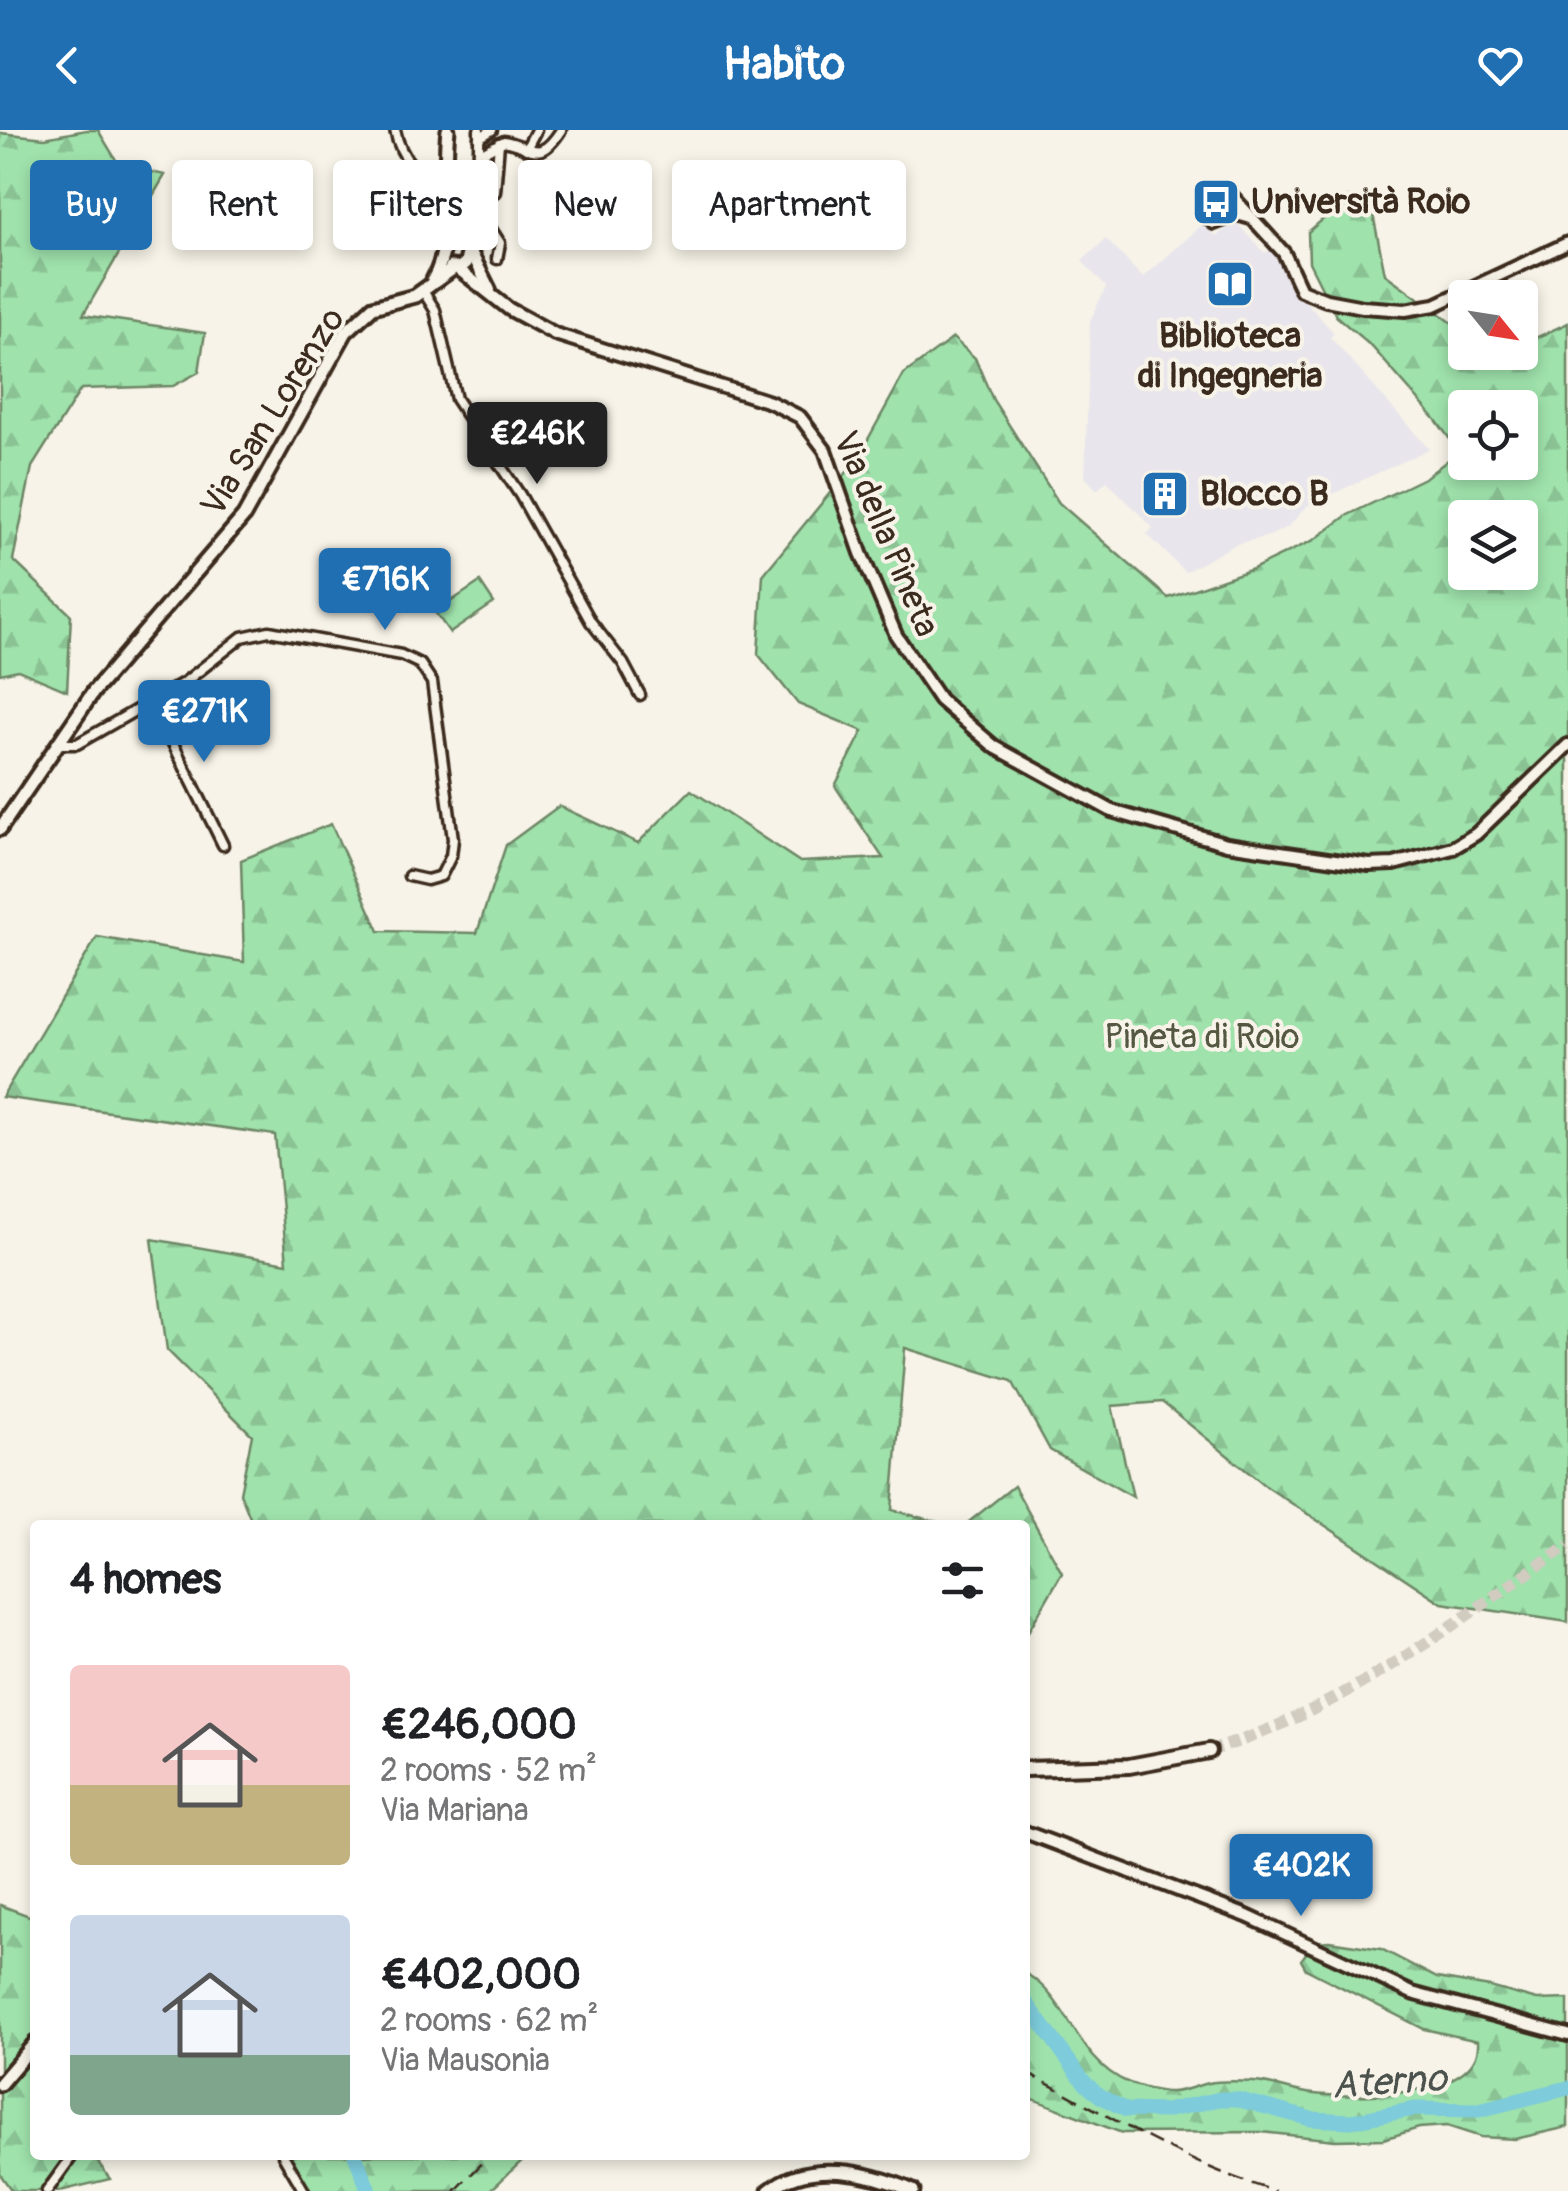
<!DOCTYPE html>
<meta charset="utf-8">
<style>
:root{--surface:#fff;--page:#f2f2f2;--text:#202124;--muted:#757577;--accent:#1f6fb2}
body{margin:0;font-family:Pangolin,sans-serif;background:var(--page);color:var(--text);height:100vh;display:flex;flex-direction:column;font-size:38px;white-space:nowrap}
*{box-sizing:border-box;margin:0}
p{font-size:32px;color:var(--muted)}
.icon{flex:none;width:55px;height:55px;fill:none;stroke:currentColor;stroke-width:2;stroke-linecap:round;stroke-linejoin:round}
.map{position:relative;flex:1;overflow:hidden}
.panel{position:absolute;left:30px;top:1390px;width:1000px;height:640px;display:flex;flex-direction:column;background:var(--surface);border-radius:10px;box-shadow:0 5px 15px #0003}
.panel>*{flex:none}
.guide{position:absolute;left:30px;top:30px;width:1000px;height:90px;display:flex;gap:20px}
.needle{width:65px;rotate:120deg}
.fabs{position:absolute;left:1448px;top:150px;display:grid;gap:20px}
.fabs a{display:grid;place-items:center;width:90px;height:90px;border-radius:10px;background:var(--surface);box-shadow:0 5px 15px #0003;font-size:50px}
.price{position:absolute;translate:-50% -85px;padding:0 22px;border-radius:10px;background:var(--accent);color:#fff;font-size:32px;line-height:65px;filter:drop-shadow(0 2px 5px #0008)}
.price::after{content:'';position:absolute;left:50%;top:60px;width:30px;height:22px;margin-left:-15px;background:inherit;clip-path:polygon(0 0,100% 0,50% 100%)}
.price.current{background:#222;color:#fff}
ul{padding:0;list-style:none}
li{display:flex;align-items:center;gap:30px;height:250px;padding:0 40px}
li span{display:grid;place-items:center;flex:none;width:280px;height:200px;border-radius:10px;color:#555}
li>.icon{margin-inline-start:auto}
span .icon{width:120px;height:120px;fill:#fffc;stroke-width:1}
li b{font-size:42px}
h2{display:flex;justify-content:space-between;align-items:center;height:120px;padding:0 40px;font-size:42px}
.chip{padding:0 35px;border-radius:10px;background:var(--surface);box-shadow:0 5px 15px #0003;font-size:35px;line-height:90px}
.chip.current{background:var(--accent);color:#fff}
header{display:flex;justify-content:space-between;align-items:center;height:130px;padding:0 40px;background:var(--accent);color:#fff;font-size:45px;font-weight:800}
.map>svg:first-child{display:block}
.built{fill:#e8e5ec}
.forest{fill:url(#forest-firs);stroke:#6d8665;stroke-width:2.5;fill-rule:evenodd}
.pitch{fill:#9fe2ac;stroke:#6d8665;stroke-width:2.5}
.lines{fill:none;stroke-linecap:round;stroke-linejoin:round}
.river{stroke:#7dcbdb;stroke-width:15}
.trunk-tunnel{stroke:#d1cbc0;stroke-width:12;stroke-dasharray:12 6;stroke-linecap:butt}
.minor-casing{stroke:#3b2a1e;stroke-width:15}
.secondary-casing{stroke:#3b2a1e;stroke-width:18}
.primary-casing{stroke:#3b2a1e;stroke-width:19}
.trunk-casing{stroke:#3b2a1e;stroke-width:20}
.minor{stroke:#f7f3e8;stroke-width:8}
.secondary{stroke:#f7f3e8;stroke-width:10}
.primary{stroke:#f7f3e8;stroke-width:11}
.trunk{stroke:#f7f3e8;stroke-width:12}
.rail{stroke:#3b2a1e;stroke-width:2.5;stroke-dasharray:15 8;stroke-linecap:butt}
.labels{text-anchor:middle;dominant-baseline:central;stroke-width:8;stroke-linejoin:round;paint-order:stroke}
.poi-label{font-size:35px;font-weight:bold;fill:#3b2a1e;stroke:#f7f3e8;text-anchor:start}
.street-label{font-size:35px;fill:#3b2a1e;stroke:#f7f3e8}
.park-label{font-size:35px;fill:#545842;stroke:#f7f3e8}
.water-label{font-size:38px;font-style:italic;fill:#4c524d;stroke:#f7f3e8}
</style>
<header><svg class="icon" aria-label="back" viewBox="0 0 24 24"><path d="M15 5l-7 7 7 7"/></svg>Habito<svg class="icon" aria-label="heart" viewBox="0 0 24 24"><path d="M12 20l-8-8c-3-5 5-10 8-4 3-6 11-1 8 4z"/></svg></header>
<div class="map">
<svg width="1568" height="2061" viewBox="0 0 1568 2061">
<defs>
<pattern id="forest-firs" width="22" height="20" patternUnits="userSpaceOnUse" patternTransform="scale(2.5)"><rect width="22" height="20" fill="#9fe2ac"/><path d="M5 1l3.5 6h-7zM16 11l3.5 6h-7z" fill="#8ac294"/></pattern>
</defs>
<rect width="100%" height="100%" fill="#f7f3e8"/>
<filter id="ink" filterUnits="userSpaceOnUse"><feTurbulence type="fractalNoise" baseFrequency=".01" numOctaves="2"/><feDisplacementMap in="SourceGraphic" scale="20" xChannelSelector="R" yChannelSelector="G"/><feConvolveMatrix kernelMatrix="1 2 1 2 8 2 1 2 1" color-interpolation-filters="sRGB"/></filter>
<g filter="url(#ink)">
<path class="built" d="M1235,91L1265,123L1272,119L1282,130L1289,153L1334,203L1330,207L1429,319L1307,376L1288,397L1269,406L1236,414L1185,442L1147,404L1153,398L1107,351L1097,360L1085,347L1090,191L1106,157L1082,131L1106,109L1143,148L1202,95L1217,106Z"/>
<g class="forest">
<path d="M86,0H98L119,35L165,45L83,185L205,203L199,242L173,256L81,259L32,337L13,430L71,485L67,561L18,540L0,544V3L45,8Z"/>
<path d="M1349,67L1370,69L1385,144L1451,192H1465V222H1520V215L1568,193V1492L1442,1473L1264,1355L1162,1272L1112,1276L1133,1367L1050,1320L1012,1251L905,1218L892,1380L949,1395H253L240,1363L252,1305L167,1220L152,1109L287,1133L275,1005L2,967L97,807L244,832L241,730L331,694L379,801L477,803L506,715L559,676L638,713L691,660L800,732L883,728L835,656L863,601L798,574L758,524L763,445L856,331L904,244L953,208L975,228L993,270L1059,373L1168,468L1253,439L1314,410L1346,386L1426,347L1452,327V312L1436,290L1372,217L1336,186L1309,132L1308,102ZM1465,278H1520V332H1465ZM1465,388H1520V442H1465Z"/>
<path d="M1014,1356L1062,1443L1025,1507V1395H965Z"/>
<path d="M0,1775L35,1788V1903L0,1945Z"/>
<path d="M1329,1811L1381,1819L1437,1848L1490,1857L1537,1870L1568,1869V1997L1515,2009L1481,2007L1447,1996L1419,1998L1384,2009L1335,2010L1261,2002L1122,2003L1025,1966V1843C1070,1869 1076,1930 1127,1952C1138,1957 1159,1962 1171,1962C1183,1962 1196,1956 1208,1953C1223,1950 1239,1951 1254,1952C1274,1953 1293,1962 1314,1964C1352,1968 1482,1969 1478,1911L1424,1899L1306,1839L1301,1830L1315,1812Z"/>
<path d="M35,1923V2025H93L110,2049L60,2061H12L0,2044V1963Z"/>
<path d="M288,2025H528L490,2061H307Z"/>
</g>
<path class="pitch" d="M480,452L494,473L450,503L435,482Z"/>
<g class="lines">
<g class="river">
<path d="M1025,1871L1085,1953L1100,1966L1126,1980L1165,1981L1220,1969H1236L1311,1989L1351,1991L1415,1979L1479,1980L1568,1958"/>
<path d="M355,2025L369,2061"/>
</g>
<path class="trunk-tunnel" d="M1209,1621C1343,1581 1454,1493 1568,1415"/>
<g class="minor-casing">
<g id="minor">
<path d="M395,0C401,30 417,45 444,58"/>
<path d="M479,8L492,0"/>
<path d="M526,19L536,0"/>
<path d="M480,24L504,11C534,17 539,34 561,0"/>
<path d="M468,55L472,60V85L491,99L500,113L497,129"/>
<path d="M444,62L460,61C482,45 479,24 479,0"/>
<path d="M495,62L499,13"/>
<path d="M423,161L435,180L456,269L520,365L591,492L623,533L640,565"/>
<path d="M152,571L223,715"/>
<path d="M60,614H77L185,552L242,507L269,501L401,525L420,534L432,552L453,709L451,726L441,746L427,750L409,746"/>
<path d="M283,2025L304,2061"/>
<path d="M47,2061L73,2025"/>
</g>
</g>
<g class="secondary-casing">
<g id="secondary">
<path d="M1251,88L1237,84L1214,93L1206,86V79L1218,64L1231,65L1284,123L1301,160L1326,170L1363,177L1405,180L1435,175L1568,113"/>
<path d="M470,120L490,160"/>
<path d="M457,138L509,179L555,204L770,272L800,287L825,320L861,423L896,505L940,570L995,617L1112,681L1227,714L1369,735L1394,734L1453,718L1476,704L1568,615"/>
<path d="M1025,1702L1247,1786L1412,1863L1568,1905"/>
</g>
</g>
<g class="primary-casing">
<g id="primary">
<path d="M447,75L464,112"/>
<path d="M443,117L456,109L469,118L466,133L459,138L451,137"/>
<path d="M433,150C456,109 442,47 448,0"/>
<path d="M0,699L94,561L244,386L346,202L373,177L415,166L454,138"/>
<path d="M0,1954L35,1913"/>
<path d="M769,2061C807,2028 871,2042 913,2061"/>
</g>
</g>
<g class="trunk-casing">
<path id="trunk" d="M1025,1639L1129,1636L1209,1621"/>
</g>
<use href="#minor" class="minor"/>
<use href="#secondary" class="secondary"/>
<use href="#primary" class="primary"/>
<use href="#trunk" class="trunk"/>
<g class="rail">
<path d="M1025,1942C1108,1984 1185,2035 1275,2061"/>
<path d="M455,2061L490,2025"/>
</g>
</g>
</g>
<defs>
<g id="bus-square" transform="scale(2.5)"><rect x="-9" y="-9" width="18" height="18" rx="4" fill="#1f6fb2" stroke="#f7f3e8"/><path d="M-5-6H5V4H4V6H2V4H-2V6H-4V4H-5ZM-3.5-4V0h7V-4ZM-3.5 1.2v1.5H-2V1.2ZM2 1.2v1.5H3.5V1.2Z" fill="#fff"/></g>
<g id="library-square" transform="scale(2.5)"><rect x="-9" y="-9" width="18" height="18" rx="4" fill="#1f6fb2" stroke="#f7f3e8"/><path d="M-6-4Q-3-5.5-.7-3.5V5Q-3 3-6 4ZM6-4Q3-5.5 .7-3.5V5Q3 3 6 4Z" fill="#fff"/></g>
<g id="building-square" transform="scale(2.5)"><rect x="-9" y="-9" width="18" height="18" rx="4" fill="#1f6fb2" stroke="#f7f3e8"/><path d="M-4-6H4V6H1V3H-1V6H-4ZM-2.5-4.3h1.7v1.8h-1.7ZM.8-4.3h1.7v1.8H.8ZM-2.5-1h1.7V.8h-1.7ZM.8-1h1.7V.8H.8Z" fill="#fff"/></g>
</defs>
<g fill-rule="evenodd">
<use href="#bus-square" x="1216" y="72"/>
<use href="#library-square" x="1230" y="154"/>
<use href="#building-square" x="1165" y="364"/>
</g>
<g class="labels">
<g class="poi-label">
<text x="1251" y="72">Università Roio</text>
<text x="1230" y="206" text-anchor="middle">Biblioteca<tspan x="1230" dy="40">di Ingegneria</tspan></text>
<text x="1200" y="364">Blocco B</text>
</g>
<g class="street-label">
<text transform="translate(273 282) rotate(-58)">Via San Lorenzo</text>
<text transform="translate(886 404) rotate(67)">Via della Pineta</text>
</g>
<g class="park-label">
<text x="1202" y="907">Pineta di Roio</text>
</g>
<g class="water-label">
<text transform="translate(1389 1952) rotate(-4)">Aterno</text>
</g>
</g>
</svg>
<div class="fabs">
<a><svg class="needle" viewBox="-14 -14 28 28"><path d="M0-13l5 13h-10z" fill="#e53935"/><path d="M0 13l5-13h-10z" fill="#757577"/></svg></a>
<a><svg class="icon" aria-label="locate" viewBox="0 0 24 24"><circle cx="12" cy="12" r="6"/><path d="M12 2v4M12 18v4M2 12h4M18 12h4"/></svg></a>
<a><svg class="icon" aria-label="layers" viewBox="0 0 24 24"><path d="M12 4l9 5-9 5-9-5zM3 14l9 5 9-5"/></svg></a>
</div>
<b class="price current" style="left:537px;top:357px">€246K</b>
<b class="price" style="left:385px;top:503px">€716K</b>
<b class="price" style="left:204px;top:635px">€271K</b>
<b class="price" style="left:1301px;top:1789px">€402K</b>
<div class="guide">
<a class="chip current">Buy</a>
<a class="chip">Rent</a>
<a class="chip">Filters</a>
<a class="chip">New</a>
<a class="chip">Apartment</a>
</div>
<section class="panel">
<h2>4 homes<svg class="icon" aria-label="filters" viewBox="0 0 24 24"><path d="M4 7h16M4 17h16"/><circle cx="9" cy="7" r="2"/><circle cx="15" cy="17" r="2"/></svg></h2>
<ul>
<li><span style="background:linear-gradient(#f6c9c9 60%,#c2b280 0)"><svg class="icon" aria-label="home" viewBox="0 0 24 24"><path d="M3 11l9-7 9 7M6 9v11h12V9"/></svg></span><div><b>€246,000</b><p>2 rooms · 52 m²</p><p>Via Mariana</p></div></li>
<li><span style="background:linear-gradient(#c9d6e8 70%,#7fa58c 0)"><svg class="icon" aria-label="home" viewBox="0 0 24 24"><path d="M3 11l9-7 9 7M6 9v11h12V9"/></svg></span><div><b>€402,000</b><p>2 rooms · 62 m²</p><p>Via Mausonia</p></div></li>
</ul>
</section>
</div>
